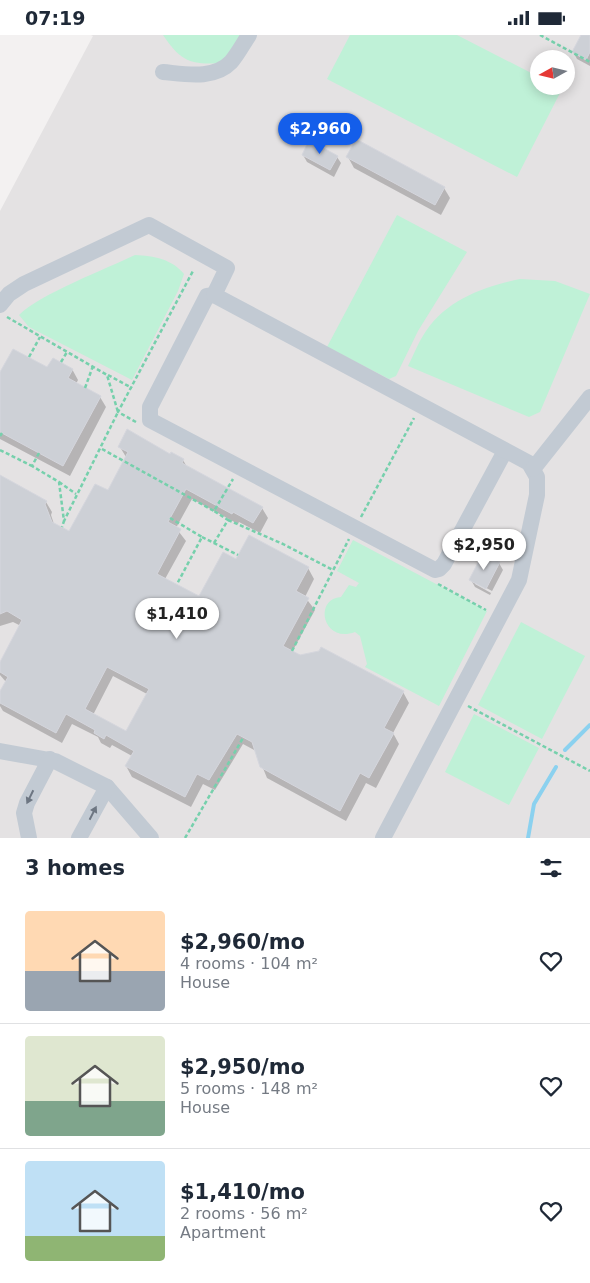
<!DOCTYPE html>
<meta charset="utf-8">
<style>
:root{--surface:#fff;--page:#f2f2f3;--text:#1f2937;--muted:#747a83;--line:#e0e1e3;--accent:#145eea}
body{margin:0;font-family:"DejaVu Sans",sans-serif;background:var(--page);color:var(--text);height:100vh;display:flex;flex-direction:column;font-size:19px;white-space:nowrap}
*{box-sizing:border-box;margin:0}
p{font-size:16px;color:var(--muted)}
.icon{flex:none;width:28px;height:28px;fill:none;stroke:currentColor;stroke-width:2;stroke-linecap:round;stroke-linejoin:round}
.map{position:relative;height:803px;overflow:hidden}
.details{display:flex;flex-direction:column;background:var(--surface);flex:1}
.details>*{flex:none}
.needle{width:32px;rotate:262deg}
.fabs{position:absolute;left:530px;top:15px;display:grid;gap:10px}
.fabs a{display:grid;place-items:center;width:45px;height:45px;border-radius:50%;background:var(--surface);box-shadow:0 2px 12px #0003;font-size:25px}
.price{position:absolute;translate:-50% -42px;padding:0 11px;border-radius:18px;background:#fff;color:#222;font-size:16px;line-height:32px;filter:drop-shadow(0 1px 2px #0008)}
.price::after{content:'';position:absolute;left:50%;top:30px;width:15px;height:11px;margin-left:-8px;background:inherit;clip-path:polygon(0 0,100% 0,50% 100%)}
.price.on{background:var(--accent);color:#fff}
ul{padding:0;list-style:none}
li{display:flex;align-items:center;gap:15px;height:125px;padding:0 25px}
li+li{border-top:1px solid var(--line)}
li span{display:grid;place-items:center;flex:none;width:140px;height:100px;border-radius:5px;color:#555}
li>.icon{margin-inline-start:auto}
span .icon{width:60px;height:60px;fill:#fffc;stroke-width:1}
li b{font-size:21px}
h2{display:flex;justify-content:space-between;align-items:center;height:60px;padding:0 25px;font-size:21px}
.status{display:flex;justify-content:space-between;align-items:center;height:35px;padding:0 25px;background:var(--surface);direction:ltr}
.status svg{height:14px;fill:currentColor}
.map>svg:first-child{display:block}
.education{fill:#e4e2e3;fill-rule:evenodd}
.green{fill:#bff1d7}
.shadow{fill:#0003;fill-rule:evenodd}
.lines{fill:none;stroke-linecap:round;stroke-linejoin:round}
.stream{stroke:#8bd1ef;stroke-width:4}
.building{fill:#cdd0d6;stroke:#d5d6dd;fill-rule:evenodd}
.path{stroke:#76d0ac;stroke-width:2.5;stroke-dasharray:4 2.5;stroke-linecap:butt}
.minor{stroke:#c2cad3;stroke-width:16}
.oneway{fill:#6d7682}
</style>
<div class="status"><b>07:19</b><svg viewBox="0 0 49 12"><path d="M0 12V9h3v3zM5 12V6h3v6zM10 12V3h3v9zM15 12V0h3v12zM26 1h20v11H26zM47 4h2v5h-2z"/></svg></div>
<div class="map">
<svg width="590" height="803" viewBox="0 0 590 803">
<rect width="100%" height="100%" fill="#f3f1f1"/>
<path class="education" d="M91,0H590V803H0V176L93,1ZM539,24H566V51H539Z"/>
<g class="green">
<path d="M163,0H243L222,28C191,30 181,27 163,0Z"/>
<path d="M350,0H457L539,42V51H556L562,54L517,142L327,44Z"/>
<path d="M397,180L467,217L418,296L396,341L389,344L327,312Z"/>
<path d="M135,220C154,221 172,224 184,239L178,256L132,345L29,292L19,280C38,260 108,233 135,220Z"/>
<path d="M520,244L555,246L590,259L540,377L529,382L408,331C414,319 419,306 426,296C448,264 484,252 520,244Z"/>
<path d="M353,505L487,576L439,671L365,632L367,629L360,601L355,597C323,609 313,564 341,562L349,550L356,552L359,548L337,536Z"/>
<path d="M521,587L585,621L542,704L478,670Z"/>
<path d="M474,679L539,713L509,770L445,737Z"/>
</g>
<g class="shadow">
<path d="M582,0H590V31L577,24L573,17Z"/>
<path d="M303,120L337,122L341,128L334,142L307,127Z"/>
<path d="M348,122L444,153L450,163L441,180L354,133Z"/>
<path d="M48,334H72L78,345L76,349L100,362L106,372L70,441L0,404V340Z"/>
<path d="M120,412L183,425L187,432L262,473L268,483L260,498L239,487L238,489L192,464L176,493L186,506L165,544L200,563L236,526L308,533L314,544L305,562L315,575L292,617L403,657L409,668L393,698L399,709L376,753L366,748L346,786L267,743L256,716L243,709L215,755L203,749L191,772L132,742L126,731L132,721L112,710L110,713L101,708L98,702L72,689L62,708L3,676L0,671V659L6,647L0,640V630L21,591L13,587L0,591V441L46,467L52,477L51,480L54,489L70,498L108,457L126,422ZM113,641L147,659L127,698L93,680Z"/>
<path d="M499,528L503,535L490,560L475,552L471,545ZM475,547L492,556L491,558L475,549Z"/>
</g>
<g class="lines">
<g class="stream">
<path d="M565,715L590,690"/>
<path d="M528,803L534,769L556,732"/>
</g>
</g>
<g class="building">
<path d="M581,0H590V17L586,25L572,17Z"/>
<path d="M356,104L445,152L435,170L346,122Z"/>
<path d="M309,105L338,121L330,135L302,120Z"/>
<path d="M13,314L47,332L53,323L73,334L68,343L101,361L63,431L0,397V337Z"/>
<path d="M127,394L170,419L171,417L184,424L182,428L263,472L253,488L233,477L232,479L186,454L168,487L181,494L157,539L199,561L223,517L236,524L249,500L309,532L296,556L309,563L283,611L300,620L319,616L321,612L404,656L384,693L394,698L369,743L360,738L340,776L260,732L252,707L237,699L209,745L197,739L185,762L125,731L134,716L106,700L104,704L94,698L95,695L66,679L56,698L0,668V656L8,642L0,637V627L22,585L7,576L0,579V440L47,466L45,469L52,487L69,496L95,449L108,455L128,417L118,412ZM107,632L149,654L126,696L85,674Z"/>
<path d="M483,518L500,527L486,554L469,545Z"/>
</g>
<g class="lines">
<g class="path">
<path d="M540,0L590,27"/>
<path d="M7,282L107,340L118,377L64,486"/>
<path d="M29,322L40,302"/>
<path d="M61,327L67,317"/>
<path d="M108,340L132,353"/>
<path d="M85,353L93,331"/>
<path d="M136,387L118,377L193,236"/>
<path d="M0,401L2,398"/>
<path d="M102,414L214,476"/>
<path d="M0,415L32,431"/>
<path d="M39,418L32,431L59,447L64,486L62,492"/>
<path d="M59,447L76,459"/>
<path d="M361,482L414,383"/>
<path d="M170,483L202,502L177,549"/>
<path d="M228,485L283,509L333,535"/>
<path d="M202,502L238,520"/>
<path d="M214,508L228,485L214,476L233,444"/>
<path d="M438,549L486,575"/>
<path d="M292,616L349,504"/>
<path d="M468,671L590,736"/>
<path d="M185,803L243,703"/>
</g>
<g class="minor">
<path d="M163,37C185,39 214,45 231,27C238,19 243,9 249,0"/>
<path d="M214,260L207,261L150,372V385L435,535L439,534L444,529L505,416"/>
<path d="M0,270L9,259L24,249L149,190L227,233L214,260L529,428L537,442V460L519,545L383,803"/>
<path d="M533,434L590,362"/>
<path d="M0,716L55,726L107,752L151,803"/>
<path d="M29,803L24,778L27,768L50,724"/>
<path d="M79,803L107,752"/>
</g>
</g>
<defs><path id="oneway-solid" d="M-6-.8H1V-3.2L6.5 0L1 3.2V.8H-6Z" transform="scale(1.25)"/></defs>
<g class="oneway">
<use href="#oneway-solid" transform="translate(30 762) rotate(116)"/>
<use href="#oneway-solid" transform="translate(93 778) rotate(-63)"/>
</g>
</svg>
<div class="fabs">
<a><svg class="needle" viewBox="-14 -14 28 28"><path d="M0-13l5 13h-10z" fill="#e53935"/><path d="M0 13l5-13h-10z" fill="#747a83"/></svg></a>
</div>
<b class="price on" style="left:320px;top:120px">$2,960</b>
<b class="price" style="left:484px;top:536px">$2,950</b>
<b class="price" style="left:177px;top:605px">$1,410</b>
</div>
<section class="details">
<h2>3 homes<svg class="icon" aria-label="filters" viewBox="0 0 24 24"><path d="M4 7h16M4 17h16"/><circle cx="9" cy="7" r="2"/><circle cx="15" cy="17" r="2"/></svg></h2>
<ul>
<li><span style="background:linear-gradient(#ffd9b3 60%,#9aa5b1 0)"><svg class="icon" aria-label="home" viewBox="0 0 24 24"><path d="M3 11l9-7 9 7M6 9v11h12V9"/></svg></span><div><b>$2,960/mo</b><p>4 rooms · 104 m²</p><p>House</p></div><svg class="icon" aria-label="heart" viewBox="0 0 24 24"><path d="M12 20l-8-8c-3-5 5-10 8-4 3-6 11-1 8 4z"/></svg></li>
<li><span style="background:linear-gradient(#dfe7d0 65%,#7fa58c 0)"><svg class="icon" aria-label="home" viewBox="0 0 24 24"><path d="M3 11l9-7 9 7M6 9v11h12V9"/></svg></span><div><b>$2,950/mo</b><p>5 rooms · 148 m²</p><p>House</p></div><svg class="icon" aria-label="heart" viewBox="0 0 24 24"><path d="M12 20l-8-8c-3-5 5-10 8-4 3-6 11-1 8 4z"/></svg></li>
<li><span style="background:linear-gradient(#bfe0f5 75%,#8fb573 0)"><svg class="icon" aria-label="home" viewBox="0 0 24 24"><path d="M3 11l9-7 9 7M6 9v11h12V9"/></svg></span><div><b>$1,410/mo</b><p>2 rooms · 56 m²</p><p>Apartment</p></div><svg class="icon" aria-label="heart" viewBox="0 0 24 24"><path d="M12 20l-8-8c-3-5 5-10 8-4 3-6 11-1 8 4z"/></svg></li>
</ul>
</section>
